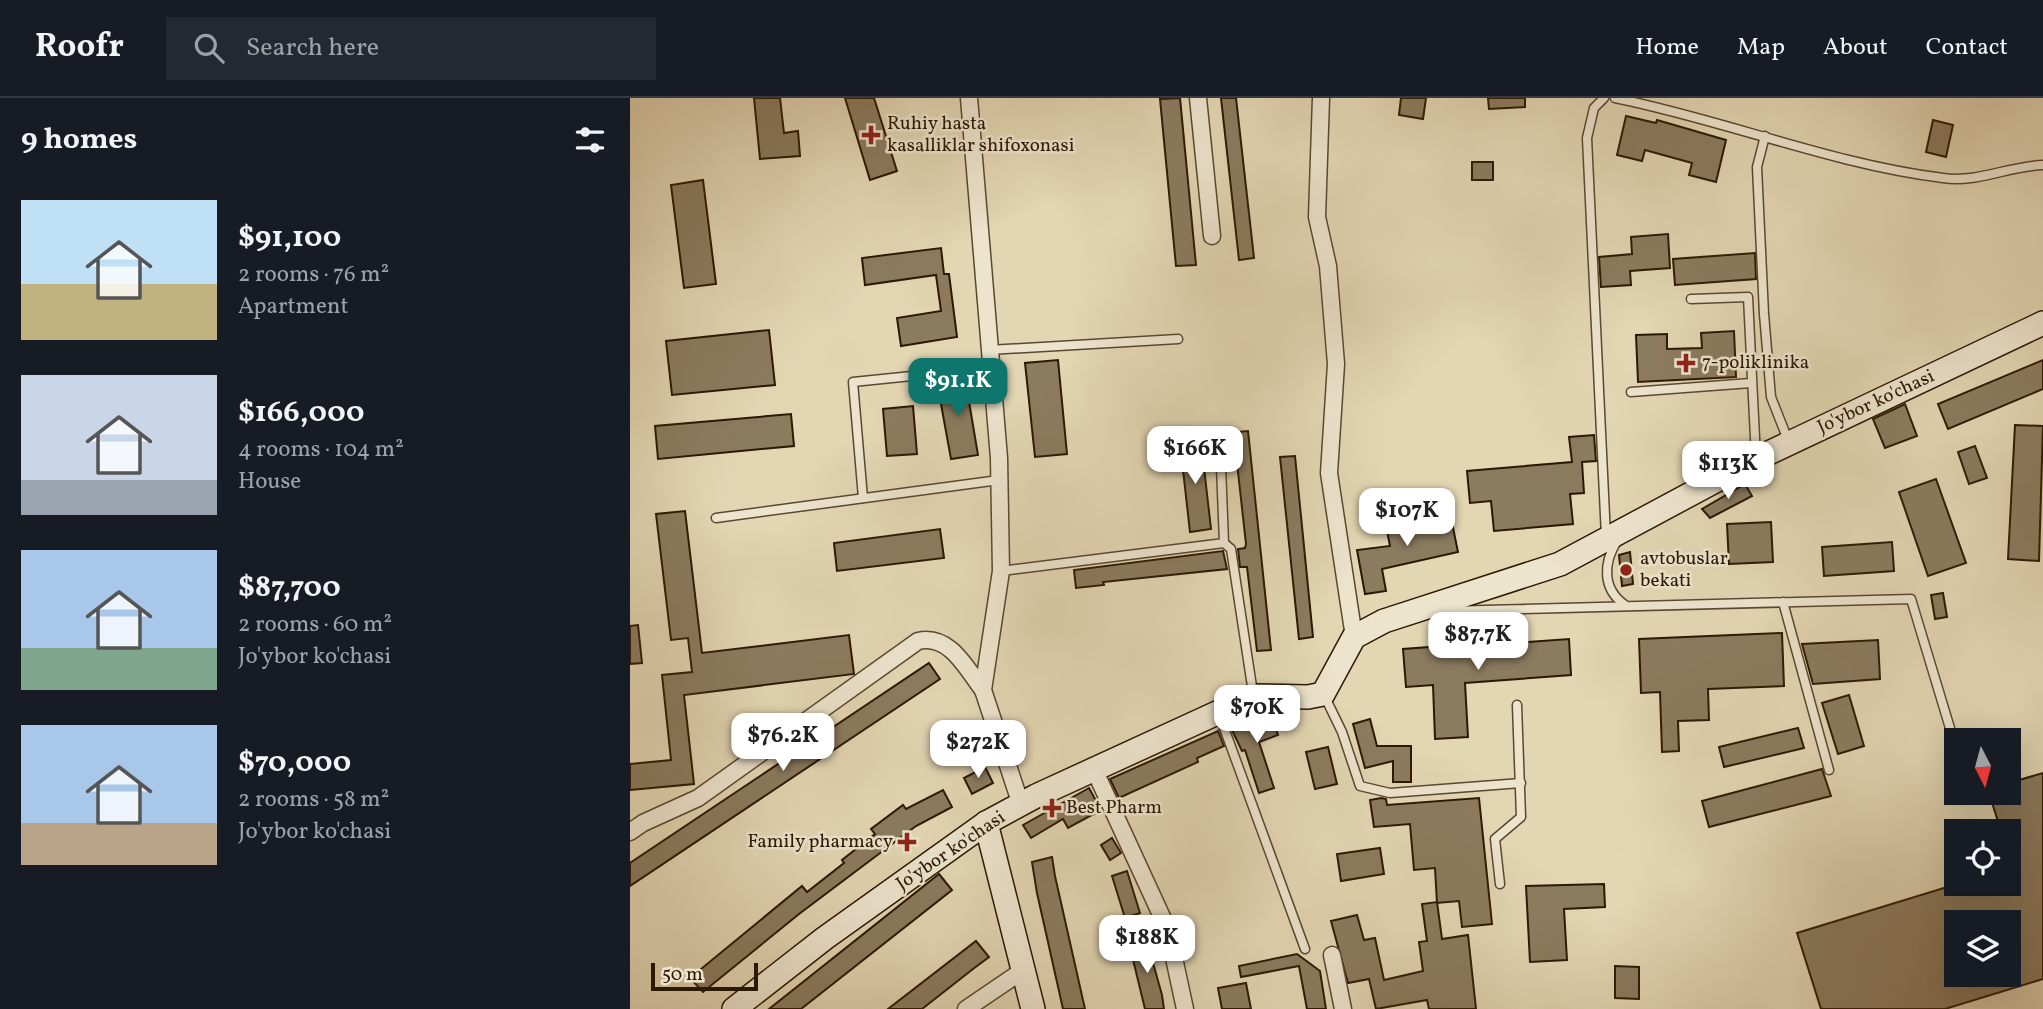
<!DOCTYPE html>
<meta charset="utf-8">
<style>
:root{--surface:#171b24;--page:#242831;--text:#f1f3f6;--muted:#9ea1a6;--line:#363941;--accent:#0f766e}
body{margin:0;font-family:Vollkorn,serif;background:var(--page);color:var(--text);height:100vh;display:flex;flex-direction:column;font-size:26px;white-space:nowrap}
*{box-sizing:border-box;margin:0}
p{font-size:23px;color:var(--muted)}
.icon{flex:none;width:38px;height:38px;fill:none;stroke:currentColor;stroke-width:2;stroke-linecap:round;stroke-linejoin:round}
.map{position:relative;flex:1;overflow:hidden}
.drawer{display:flex;flex-direction:column;background:var(--surface);width:630px}
.drawer>*{flex:none}
.needle{width:46px;rotate:174deg}
.controls{position:absolute;left:1314px;top:630px;display:grid;gap:14px}
.controls a{display:grid;place-items:center;width:77px;height:77px;border-radius:0px;background:var(--surface);box-shadow:0 7px 28px #0002;font-size:35px}
.scale{position:absolute;left:21px;bottom:18px;width:107px;box-sizing:border-box;padding-left:7px;border:4px solid #2c1903;border-top:0;font-size:19px;line-height:24px;white-space:nowrap;color:#2c1903;-webkit-text-stroke:5px #ede4ce;paint-order:stroke}
.price{position:absolute;translate:-50% -60px;padding:0 16px;border-radius:14px;background:#fff;color:#222;font-size:23px;line-height:46px;filter:drop-shadow(0 2px 4px #0008)}
.price::after{content:'';position:absolute;left:50%;top:42px;width:21px;height:16px;margin-left:-10px;background:inherit;clip-path:polygon(0 0,100% 0,50% 100%)}
.price.on{background:var(--accent);color:#fff}
ul{padding:0;list-style:none}
li{display:flex;align-items:center;gap:21px;height:175px;padding:0 21px}
li span{display:grid;place-items:center;flex:none;width:196px;height:140px;border-radius:0px;color:#555}
li>.icon{margin-inline-start:auto}
span .icon{width:84px;height:84px;fill:#fffc;stroke-width:1}
li b{font-size:30px}
h2{display:flex;justify-content:space-between;align-items:center;height:84px;padding:0 21px;font-size:30px}
header{display:flex;align-items:center;gap:42px;box-sizing:border-box;height:98px;padding:0 35px;background:var(--surface);border-bottom:2px solid var(--line)}
header strong{font-size:33px}
nav{display:flex;gap:38px;margin-inline-start:auto;font-size:24px}
.search{width:490px;height:63px;background:var(--page);display:flex;align-items:center;gap:18px;box-sizing:border-box;padding:0 24px;border-radius:0px;color:var(--muted);font-size:26px}
main{display:flex;flex:1;min-height:0}
.map>svg:first-child{display:block}
.building{fill:#8b7b5f;stroke:#2c1903;stroke-width:2;fill-rule:evenodd}
.lines{fill:none;stroke-linecap:round;stroke-linejoin:round}
.lane-casing{stroke:#5a482f;stroke-width:11}
.street-casing{stroke:#5a482f;stroke-width:19}
.secondary-casing{stroke:#2c1903;stroke-width:26}
.lane{stroke:#ede4ce;stroke-width:8}
.street{stroke:#ede4ce;stroke-width:16}
.secondary{stroke:#ede4ce;stroke-width:23}
.poi-dot{fill:#8f2418;stroke:#ede4ce;stroke-width:2.5}
.labels{text-anchor:middle;dominant-baseline:central;stroke-width:5;stroke-linejoin:round;paint-order:stroke}
.poi-label{font-size:19px;fill:#2c1903;stroke:#ede4ce;text-anchor:start}
.street-label{font-size:19px;fill:#2c1903;stroke:#ede4ce}
</style>
<header>
<strong>Roofr</strong>
<div class="search"><svg class="icon" aria-label="search" viewBox="0 0 24 24"><circle cx="10" cy="10" r="6"/><path d="M15 15l6 6"/></svg>Search here</div>
<nav><a>Home</a><a>Map</a><a>About</a><a>Contact</a></nav>
</header>
<main>
<section class="drawer">
<h2>9 homes<svg class="icon" aria-label="filters" viewBox="0 0 24 24"><path d="M4 7h16M4 17h16"/><circle cx="9" cy="7" r="2"/><circle cx="15" cy="17" r="2"/></svg></h2>
<ul>
<li><span style="background:linear-gradient(#bfe0f5 60%,#c2b280 0)"><svg class="icon" aria-label="home" viewBox="0 0 24 24"><path d="M3 11l9-7 9 7M6 9v11h12V9"/></svg></span><div><b>$91,100</b><p>2 rooms · 76 m²</p><p>Apartment</p></div></li>
<li><span style="background:linear-gradient(#c9d6e8 75%,#9aa5b1 0)"><svg class="icon" aria-label="home" viewBox="0 0 24 24"><path d="M3 11l9-7 9 7M6 9v11h12V9"/></svg></span><div><b>$166,000</b><p>4 rooms · 104 m²</p><p>House</p></div></li>
<li><span style="background:linear-gradient(#a9c7e8 70%,#7fa58c 0)"><svg class="icon" aria-label="home" viewBox="0 0 24 24"><path d="M3 11l9-7 9 7M6 9v11h12V9"/></svg></span><div><b>$87,700</b><p>2 rooms · 60 m²</p><p>Jo'ybor ko'chasi</p></div></li>
<li><span style="background:linear-gradient(#a9c7e8 70%,#b9a48a 0)"><svg class="icon" aria-label="home" viewBox="0 0 24 24"><path d="M3 11l9-7 9 7M6 9v11h12V9"/></svg></span><div><b>$70,000</b><p>2 rooms · 58 m²</p><p>Jo'ybor ko'chasi</p></div></li>
</ul>
</section>
<div class="map">
<svg width="1413" height="911" viewBox="0 0 1413 911">
<rect width="100%" height="100%" fill="#e3d6b3"/>
<filter id="stains"><feTurbulence type="fractalNoise" baseFrequency=".00286" numOctaves="4"/><feColorMatrix values="0 0 0 0 .2 0 0 0 0 .09 0 0 0 0 .02 0 0 0 .5 -.17"/></filter>
<radialGradient id="worn" r=".72"><stop offset=".6" stop-color="#630" stop-opacity="0"/><stop offset="1" stop-color="#630" stop-opacity=".3"/></radialGradient>
<g class="building">
<path d="M124,0H150L154,35L168,33L170,58L130,61Z"/>
<path d="M215,0H244L267,73L240,82Z"/>
<path d="M550,0L566,167L546,168L530,1Z"/>
<path d="M591,0H606L624,160L609,162Z"/>
<path d="M771,0H796L793,21L769,17Z"/>
<path d="M858,0H895V9L859,11Z"/>
<path d="M996,18L1026,25L1027,22L1096,42L1086,84L1059,77L1062,65L1015,52L1012,63L987,57Z"/>
<path d="M1303,22L1323,27L1316,59L1296,54Z"/>
<rect x="842" y="64" width="21" height="18"/>
<path d="M73,82L86,186L54,190L41,87Z"/>
<path d="M1038,136L1040,170L1000,173L1001,187L971,189L969,159L1002,156L1001,139Z"/>
<path d="M311,150L314,176H319L327,239L271,248L267,220L311,213L306,177L235,187L232,160Z"/>
<path d="M1125,155L1126,181L1045,187L1043,161Z"/>
<path d="M139,232L145,287L42,297L36,243Z"/>
<path d="M1104,233L1106,279L1008,284L1006,237L1037,236V251L1072,250L1071,235Z"/>
<path d="M428,262L437,356L405,359L395,265Z"/>
<path d="M1413,262V291L1318,331L1308,306Z"/>
<path d="M335,280L348,357L321,361L307,284Z"/>
<path d="M1275,306L1287,338L1255,350L1243,321Z"/>
<path d="M283,308L287,356L257,358L253,311Z"/>
<path d="M161,316L164,348L28,361L25,328Z"/>
<path d="M1385,327L1413,328L1409,463L1378,461Z"/>
<path d="M618,333L641,552L627,553L617,469H610L608,451L615,450L616,446L605,347L574,350L573,337Z"/>
<path d="M964,337L966,363L952,364L954,395L940,396L943,426L864,433L861,403L840,405L837,373L942,364L939,339Z"/>
<path d="M571,343L581,431L560,434L550,345Z"/>
<path d="M1345,348L1357,380L1339,386L1328,354Z"/>
<path d="M665,358L683,539L669,541L650,359Z"/>
<path d="M1306,381L1336,465L1298,478L1269,394Z"/>
<path d="M1115,386L1122,398L1080,420L1072,411Z"/>
<path d="M55,413L72,555L219,537L224,576L54,597L64,686L0,692V666L41,662L32,577L62,574L58,540L41,542L26,416Z"/>
<path d="M820,415L828,454L752,471L756,493L735,496L727,452L760,448L756,428Z"/>
<path d="M1141,424L1143,464L1099,466L1097,426Z"/>
<path d="M310,431L314,460L207,473L204,445Z"/>
<path d="M1262,444L1264,473L1194,478L1192,449Z"/>
<path d="M593,453L597,471L473,484L474,487L446,490L444,472Z"/>
<path d="M1000,454L1003,486L992,488L989,457Z"/>
<path d="M1313,495L1317,519L1305,521L1301,497Z"/>
<path d="M8,527L12,565L0,566V528Z"/>
<path d="M1152,535L1154,588L1078,591L1079,622L1048,623L1049,653L1032,654L1030,594L1011,595L1009,541Z"/>
<path d="M872,537V546L939,541L941,577L835,585L838,639L805,641L803,587L776,589L773,551L813,548V541Z"/>
<path d="M1248,542L1250,581L1183,586L1172,546Z"/>
<path d="M299,565L310,581L0,788V765Z"/>
<path d="M1219,597L1234,648L1208,656L1192,605Z"/>
<path d="M629,612H639L648,637L629,644L644,690L629,695L615,652L612,653L601,630L624,619L622,615Z"/>
<path d="M740,621L747,648H781V684H763V663L735,670L723,626Z"/>
<path d="M1168,630L1174,650L1094,669L1089,649Z"/>
<path d="M588,633L594,648L567,660L568,664L489,700L480,681Z"/>
<path d="M698,649L707,686L685,691L676,654Z"/>
<path d="M355,669L363,685L342,696L334,680Z"/>
<path d="M1192,671L1201,698L1079,729L1072,703Z"/>
<path d="M1413,675V881L1315,911H1191L1167,835L1327,786H1379V770L1382,769L1379,733H1371L1359,695H1379V685ZM1326,824H1379V877H1326Z"/>
<path d="M459,690L471,712L438,730L433,721L401,740L393,727Z"/>
<path d="M313,692L322,709L286,728L169,816L73,894L60,880L172,788L177,794L214,765L212,762L245,736L241,731L273,707L276,711Z"/>
<path d="M751,700L756,701L757,707L849,700L862,826L832,829L829,803L807,805L805,770L784,772L780,726L744,729L740,702Z"/>
<path d="M482,740L491,755L480,762L471,747Z"/>
<path d="M750,750L754,776L711,783L707,756Z"/>
<path d="M422,759L425,778L455,911H433L407,795L402,764Z"/>
<path d="M497,773L510,815L495,820L482,778Z"/>
<path d="M309,776L322,792L171,911H139Z"/>
<path d="M974,786L975,809L934,811L937,862L900,864L896,788Z"/>
<path d="M807,804L812,841L838,837L846,911H799L797,902L746,911L739,881L718,885L701,823L727,817L734,842L745,840L754,882L793,873L789,844L797,843L792,806Z"/>
<path d="M516,840L532,897L534,911H515L499,845Z"/>
<path d="M346,843L359,859L343,871L292,911H258Z"/>
<path d="M667,856L690,873L696,911H677L669,868L611,879L609,868Z"/>
<path d="M985,868L1009,869V901L985,900Z"/>
<path d="M616,885L621,911H592L588,890Z"/>
</g>
<g class="lines">
<g class="lane-casing">
<g id="lane">
<path d="M974,0L964,10L957,40L976,439"/>
<path d="M985,0C1095,22 1201,66 1313,80C1349,85 1378,68 1413,67"/>
<path d="M1135,38L1127,69L1134,216L1141,299L1158,342"/>
<path d="M1061,201L1118,199L1126,360"/>
<path d="M359,252L548,241"/>
<path d="M1001,294L1121,285"/>
<path d="M233,400L223,284L360,270"/>
<path d="M86,420L369,382"/>
<path d="M987,443C973,465 972,491 995,507"/>
<path d="M594,445L601,451L623,595"/>
<path d="M371,473L594,445L591,368"/>
<path d="M1153,504L1199,672"/>
<path d="M815,513L1281,501L1326,650"/>
<path d="M695,599L712,634L730,688L760,695L891,685"/>
<path d="M589,616L675,851"/>
<path d="M870,786L865,741L891,719L887,607"/>
</g>
</g>
<g class="street-casing">
<g id="street">
<path d="M339,0L369,360L371,473L353,592L391,707"/>
<path d="M568,0L582,138"/>
<path d="M691,0L687,119L698,168L706,266L699,375L724,539"/>
<path d="M464,671L538,832L555,911"/>
<path d="M0,734L13,725L68,700L288,543C320,536 336,570 353,592"/>
<path d="M702,857L713,911"/>
<path d="M336,911L395,871"/>
</g>
</g>
<g class="secondary-casing">
<g id="secondary">
<path d="M356,725L403,911"/>
<path d="M104,911L195,840L356,725L406,698L624,598L678,599L693,596L724,539L754,523L930,466L1126,361L1413,225"/>
</g>
</g>
<use href="#lane" class="lane"/>
<use href="#street" class="street"/>
<use href="#secondary" class="secondary"/>
</g>
<g class="poi-dot">
<path d="M237.5 26.5h7v7h7v7h-7v7h-7v-7h-7v-7h7z"/>
<path d="M1052.5 254.5h7v7h7v7h-7v7h-7v-7h-7v-7h7z"/>
<circle cx="996" cy="472" r="7"/>
<path d="M418.5 699.5h7v7h7v7h-7v7h-7v-7h-7v-7h7z"/>
<path d="M273.5 733.5h7v7h7v7h-7v7h-7v-7h-7v-7h7z"/>
</g>
<g class="labels">
<g class="poi-label">
<text x="257" y="26">Ruhiy hasta<tspan x="257" dy="22">kasalliklar shifoxonasi</tspan></text>
<text x="1072" y="265">7-poliklinika</text>
<text x="1010" y="461">avtobuslar<tspan x="1010" dy="22">bekati</tspan></text>
<text x="436" y="710">Best Pharm</text>
<text x="263" y="744" text-anchor="end">Family pharmacy</text>
</g>
<g class="street-label">
<text transform="translate(1246 304) rotate(-25)">Jo'ybor ko'chasi</text>
<text transform="translate(321 753) rotate(-34)">Jo'ybor ko'chasi</text>
</g>
</g>
<rect width="100%" height="100%" filter="url(#stains)"/>
<rect width="100%" height="100%" fill="url(#worn)"/>
</svg>
<div class="controls">
<a><svg class="needle" viewBox="-14 -14 28 28"><path d="M0-13l5 13h-10z" fill="#e53935"/><path d="M0 13l5-13h-10z" fill="#9ea1a6"/></svg></a>
<a><svg class="icon" aria-label="locate" viewBox="0 0 24 24"><circle cx="12" cy="12" r="6"/><path d="M12 2v4M12 18v4M2 12h4M18 12h4"/></svg></a>
<a><svg class="icon" aria-label="layers" viewBox="0 0 24 24"><path d="M12 4l9 5-9 5-9-5zM3 14l9 5 9-5"/></svg></a>
</div>
<div class="scale">50 m</div>
<b class="price on" style="left:328px;top:320px">$91.1K</b>
<b class="price" style="left:565px;top:388px">$166K</b>
<b class="price" style="left:1098px;top:403px">$113K</b>
<b class="price" style="left:777px;top:450px">$107K</b>
<b class="price" style="left:848px;top:574px">$87.7K</b>
<b class="price" style="left:627px;top:647px">$70K</b>
<b class="price" style="left:153px;top:675px">$76.2K</b>
<b class="price" style="left:348px;top:682px">$272K</b>
<b class="price" style="left:517px;top:877px">$188K</b>
</div>
</main>
